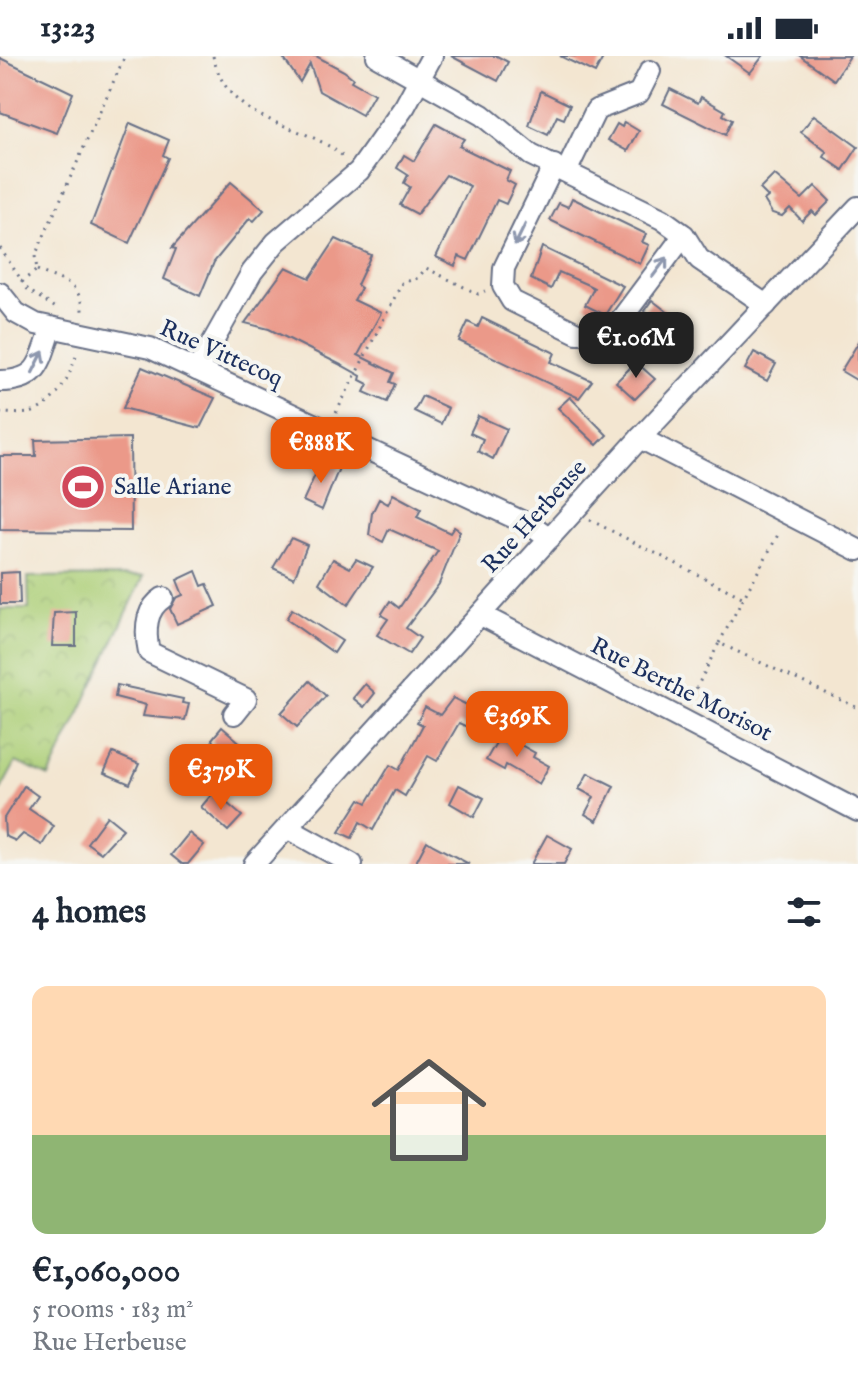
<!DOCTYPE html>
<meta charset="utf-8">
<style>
:root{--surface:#fff;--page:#f2f2f3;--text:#1f2937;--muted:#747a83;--line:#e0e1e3;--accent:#ea580c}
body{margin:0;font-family:"IM FELL English",serif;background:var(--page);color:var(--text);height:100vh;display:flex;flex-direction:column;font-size:30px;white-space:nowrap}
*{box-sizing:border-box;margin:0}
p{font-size:26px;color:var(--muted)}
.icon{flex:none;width:44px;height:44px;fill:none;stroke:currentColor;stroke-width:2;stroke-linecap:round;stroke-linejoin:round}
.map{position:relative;height:808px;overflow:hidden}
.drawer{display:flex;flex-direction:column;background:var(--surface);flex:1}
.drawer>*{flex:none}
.price{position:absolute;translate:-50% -68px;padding:0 18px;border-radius:16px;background:var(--accent);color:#fff;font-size:26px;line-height:52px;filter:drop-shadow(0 2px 4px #0008)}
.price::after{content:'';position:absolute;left:50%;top:48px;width:24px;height:18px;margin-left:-12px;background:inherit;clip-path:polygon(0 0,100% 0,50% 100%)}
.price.current{background:#222;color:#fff}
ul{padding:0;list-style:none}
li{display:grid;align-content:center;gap:16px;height:424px;padding:0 32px}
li+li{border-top:2px solid var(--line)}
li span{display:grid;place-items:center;height:248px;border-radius:16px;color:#555}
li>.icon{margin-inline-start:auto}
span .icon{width:144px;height:144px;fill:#fffc;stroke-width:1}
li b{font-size:34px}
h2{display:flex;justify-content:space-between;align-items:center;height:96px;padding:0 32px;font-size:34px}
.status{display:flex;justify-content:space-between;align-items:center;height:56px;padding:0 40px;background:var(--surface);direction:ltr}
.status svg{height:22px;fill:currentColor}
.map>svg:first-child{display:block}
.park{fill:url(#park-crowns);stroke:#647f6b;stroke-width:2}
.building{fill:#eb9989}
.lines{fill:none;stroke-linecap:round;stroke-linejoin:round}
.minor-casing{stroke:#676f86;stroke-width:24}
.path{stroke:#676f86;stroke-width:3;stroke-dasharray:2 6;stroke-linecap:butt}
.minor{stroke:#fff;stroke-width:20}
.oneway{stroke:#8d97ae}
.labels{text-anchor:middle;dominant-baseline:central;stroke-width:8;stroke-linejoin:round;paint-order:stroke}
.street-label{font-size:24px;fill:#1b2f5e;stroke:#f6f6f2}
.poi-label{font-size:24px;fill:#1b2f5e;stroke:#f6f6f2;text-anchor:start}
</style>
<div class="status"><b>13:23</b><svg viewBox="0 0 49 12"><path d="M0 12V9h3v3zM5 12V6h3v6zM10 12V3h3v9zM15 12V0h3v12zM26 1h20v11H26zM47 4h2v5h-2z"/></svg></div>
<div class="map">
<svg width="858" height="808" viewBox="0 0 858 808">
<defs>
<pattern id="park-crowns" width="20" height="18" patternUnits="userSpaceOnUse" patternTransform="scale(2)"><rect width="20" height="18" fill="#adcf78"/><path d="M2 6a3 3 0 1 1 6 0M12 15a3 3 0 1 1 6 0" fill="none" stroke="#94b26a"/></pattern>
</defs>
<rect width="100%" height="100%" fill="#f6f6f2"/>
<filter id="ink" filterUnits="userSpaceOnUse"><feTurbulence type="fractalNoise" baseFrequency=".0125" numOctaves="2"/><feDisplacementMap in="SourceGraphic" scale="16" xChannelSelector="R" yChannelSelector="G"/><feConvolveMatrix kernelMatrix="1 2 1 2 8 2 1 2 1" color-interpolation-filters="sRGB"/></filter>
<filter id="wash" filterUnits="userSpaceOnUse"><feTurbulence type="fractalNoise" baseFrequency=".006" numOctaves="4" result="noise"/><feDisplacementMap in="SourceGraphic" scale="32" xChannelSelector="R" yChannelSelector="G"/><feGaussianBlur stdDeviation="1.8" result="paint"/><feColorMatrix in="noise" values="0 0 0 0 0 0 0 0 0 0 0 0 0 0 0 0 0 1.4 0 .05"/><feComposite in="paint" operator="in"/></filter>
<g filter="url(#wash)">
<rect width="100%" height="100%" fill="#f3e6d1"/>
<path class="park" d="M144,520L49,721L16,706L0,735V553H29L28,521Z"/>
<g id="blocks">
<g class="building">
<path d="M282,0H316L344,15L353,22L351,25L374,38L362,59L319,35L310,8L300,26Z"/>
<path d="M451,0H497L508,6L498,25Z"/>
<path d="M560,0H604L595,17Z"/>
<path d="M726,0H763L750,17Z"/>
<path d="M800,0H850L834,24Z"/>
<path d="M0,2L73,37L57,77L0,56Z"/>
<path d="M670,33L698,47L701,41L725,55L723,59L732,64L725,79L663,48Z"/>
<path d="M541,35L570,49L564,63L557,60L548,79L529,70Z"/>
<path d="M814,59L858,91L843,114L824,101L827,96L801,76Z"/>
<path d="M624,66L639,75L628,95L608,84L617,68L622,71Z"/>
<path d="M130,67L169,84L163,99L168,102L129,187L91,169Z"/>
<path d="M436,68L464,83L459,90L510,115L506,124L515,129L506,148L497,144L468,204L459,200L455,210L436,201L470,130L446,119L417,158L400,149L410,131L404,127L408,119L397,112L404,99L414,105Z"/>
<path d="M774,119L802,143L815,130L830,145L816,159L812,155L802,165L790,152L782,160L772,157L764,144L768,141L760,133Z"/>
<path d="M231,126L264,154L254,165L250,162L214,206L200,240L164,223L176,193L172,192Z"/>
<path d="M572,142L646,178L642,186L649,189L640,208L550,164L559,147L568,151Z"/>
<path d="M336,183L371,199L357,229L361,232L354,244L381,257L358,299L394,317L390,326L395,328L387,346L364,336L368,328L360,324L361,320L343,310L269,273L245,267L286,211L310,222Z"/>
<path d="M542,191L623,230L605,259L585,249L594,232L588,229L559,216L551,233L531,223Z"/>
<path d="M652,244L679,265L671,276L644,255Z"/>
<path d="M482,262L555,297L551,306L592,325L579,342L459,285L468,266L478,271Z"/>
<path d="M858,287V325L841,315Z"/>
<path d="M754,296L776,308L767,325L745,313Z"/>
<path d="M636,306L655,323L635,343L616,326Z"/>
<path d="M142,311L215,342L200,372L123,352Z"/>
<path d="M422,340L448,352L441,368L414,355Z"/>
<path d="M570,341L607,379L597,389L558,352Z"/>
<path d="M478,360L507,373L493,403L478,395L483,383L470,377Z"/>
<path d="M130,382L131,475L0,474V400H36L35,384Z"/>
<path d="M322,404L339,412L322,454L303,445Z"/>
<path d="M393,438L421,453L417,461L450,477L454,471L460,475L439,528L406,572L420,582L409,598L377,579L388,563L381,559L390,545L399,552L438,495L389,473L383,486L369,479L372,457L379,443L388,448Z"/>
<path d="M291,482L307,489L294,522L273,512Z"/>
<path d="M333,503L350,512L356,503L373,511L348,549L319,527Z"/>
<path d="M196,515L202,530L207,528L217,550L177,568L170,553L176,542L183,539L177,524Z"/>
<path d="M19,516L20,548H0V517Z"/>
<path d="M292,553L342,585L334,597L286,563Z"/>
<path d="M76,556V590H52L54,557Z"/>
<path d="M310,625L326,640L297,671L281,657Z"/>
<path d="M365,628L375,637L364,651L353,642Z"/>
<path d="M117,629L183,643L182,647L189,648L185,664L143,660L146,649L115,641Z"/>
<path d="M453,642L477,654L467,671L459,667L437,705L428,700L405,740L395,734L373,774L360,766L352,782L339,776L360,743L367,747L390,709L399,714L423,669L417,666L425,651L440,659Z"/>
<path d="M222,671L258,702L245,717L215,691L212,683Z"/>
<path d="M501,678L535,697L533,701L549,710L539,728L506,709L504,714L486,704Z"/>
<path d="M113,697L139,708L130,728L104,717Z"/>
<path d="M588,717L614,730L597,765L585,758L594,741L579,733Z"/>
<path d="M459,729L484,742L474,761L450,747Z"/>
<path d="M24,730L38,740L29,753L54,770L42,789L23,778L16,785L5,780L4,762Z"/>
<path d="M214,736L242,760L228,775L201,751Z"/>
<path d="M107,760L123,773L101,797L87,787Z"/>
<path d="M189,777L204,789L188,808H182L171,799Z"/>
<path d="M547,779L572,793L564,808H531Z"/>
<path d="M427,785L433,789L469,808H415Z"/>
</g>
</g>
</g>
<g filter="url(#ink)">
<use href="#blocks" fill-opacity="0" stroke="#676f86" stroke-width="2"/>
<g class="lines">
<g class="minor-casing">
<g id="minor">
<path d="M377,0L482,59L531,99L662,163L684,179L699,203L766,249"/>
<path d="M554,109L504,212L503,230L512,245L577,277H605L616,270L684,179"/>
<path d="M567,114L596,54L639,37L650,15"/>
<path d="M0,237L16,257L36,268L150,292L534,471L550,482"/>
<path d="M197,314L252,216L276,186L359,115L405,50L432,0"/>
<path d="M0,325C39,325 40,306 51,274"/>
<path d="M640,382L858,494"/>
<path d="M163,542C144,554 145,577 149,596L246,643L234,658"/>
<path d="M481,559L858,755"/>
<path d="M287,772L352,808"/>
<path d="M254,808L640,382L858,151"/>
</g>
</g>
<g class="path">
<path d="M213,0C231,74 299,61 345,102"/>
<path d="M0,192L28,234L56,252"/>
<path d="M37,214C62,226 83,226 82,258"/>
<path d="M21,226L37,214L35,200L125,0"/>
<path d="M0,357C10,357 23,359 33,356C56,347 73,317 77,294"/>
<path d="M336,357L402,227L418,222L426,212L478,238L485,235"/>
<path d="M590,464L744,542"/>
<path d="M719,587L780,475"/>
<path d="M689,647L719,587L858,652"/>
</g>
<use href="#minor" class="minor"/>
</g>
<defs><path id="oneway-shaft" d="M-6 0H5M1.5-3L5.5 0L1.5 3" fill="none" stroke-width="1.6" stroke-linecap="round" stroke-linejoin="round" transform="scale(2)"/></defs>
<g class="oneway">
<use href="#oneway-shaft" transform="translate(520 179) rotate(116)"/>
<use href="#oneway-shaft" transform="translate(660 211) rotate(-53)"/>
<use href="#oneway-shaft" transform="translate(38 306) rotate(-63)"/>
</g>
</g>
<defs>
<g id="stadium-disc" transform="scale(2.3)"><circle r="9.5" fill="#d1495b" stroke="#f6f6f2"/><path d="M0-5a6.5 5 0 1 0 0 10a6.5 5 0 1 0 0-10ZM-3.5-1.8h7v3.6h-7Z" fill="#fff"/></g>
</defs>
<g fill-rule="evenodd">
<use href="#stadium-disc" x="83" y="431"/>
</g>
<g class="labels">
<g class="street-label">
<text transform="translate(221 298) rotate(24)">Rue Vittecoq</text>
<text transform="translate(535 461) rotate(-48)">Rue Herbeuse</text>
<text transform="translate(681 634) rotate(27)">Rue Berthe Morisot</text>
</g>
<g class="poi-label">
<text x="114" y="431">Salle Ariane</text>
</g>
</g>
</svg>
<b class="price current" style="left:636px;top:324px">€1.06M</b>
<b class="price" style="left:321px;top:429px">€888K</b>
<b class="price" style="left:517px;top:703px">€369K</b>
<b class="price" style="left:221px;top:756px">€379K</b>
</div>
<section class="drawer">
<h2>4 homes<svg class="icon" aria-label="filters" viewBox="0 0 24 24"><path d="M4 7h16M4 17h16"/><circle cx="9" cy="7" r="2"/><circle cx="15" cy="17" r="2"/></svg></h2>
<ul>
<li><span style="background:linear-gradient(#ffd9b3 60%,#8fb573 0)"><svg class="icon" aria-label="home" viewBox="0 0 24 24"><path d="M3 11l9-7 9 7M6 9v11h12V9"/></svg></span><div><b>€1,060,000</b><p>5 rooms · 183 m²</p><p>Rue Herbeuse</p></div></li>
</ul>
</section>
